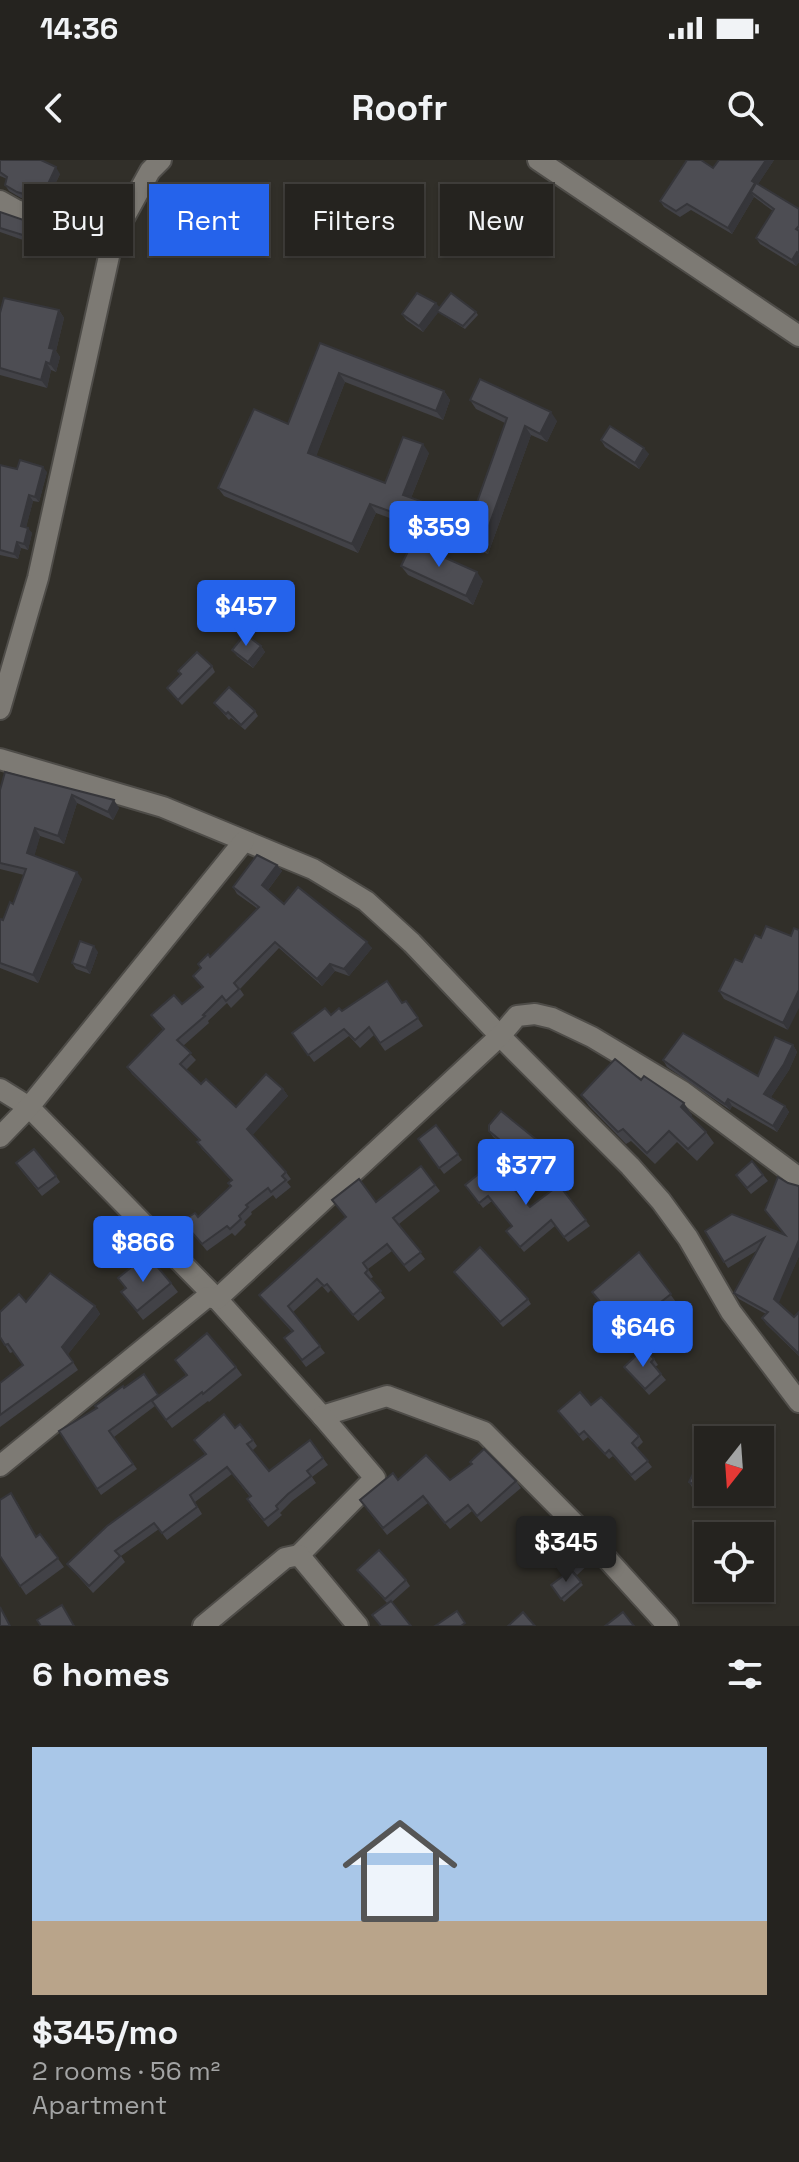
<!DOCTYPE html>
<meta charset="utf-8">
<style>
:root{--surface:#25231f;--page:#312f2c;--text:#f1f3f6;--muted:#a3a4a4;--line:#42403d;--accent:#2563eb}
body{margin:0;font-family:"Space Grotesk",sans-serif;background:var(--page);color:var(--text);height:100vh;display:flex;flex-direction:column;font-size:30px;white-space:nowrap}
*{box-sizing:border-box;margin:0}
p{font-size:26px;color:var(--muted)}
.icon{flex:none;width:44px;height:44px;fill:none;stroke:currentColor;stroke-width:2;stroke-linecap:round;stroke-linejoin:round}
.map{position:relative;height:1466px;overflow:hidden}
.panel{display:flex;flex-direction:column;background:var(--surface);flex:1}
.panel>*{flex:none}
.guide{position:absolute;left:24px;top:24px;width:752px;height:72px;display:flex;gap:16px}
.needle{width:52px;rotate:197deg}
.fabs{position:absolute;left:694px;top:1266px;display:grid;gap:16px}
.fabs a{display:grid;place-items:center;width:80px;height:80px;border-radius:0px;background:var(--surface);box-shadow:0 2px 6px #0004,0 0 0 2px var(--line);font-size:40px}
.price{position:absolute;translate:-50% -68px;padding:0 18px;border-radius:8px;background:var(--accent);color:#fff;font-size:26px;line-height:52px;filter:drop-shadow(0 2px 4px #0008)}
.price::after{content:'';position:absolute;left:50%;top:48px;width:24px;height:18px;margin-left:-12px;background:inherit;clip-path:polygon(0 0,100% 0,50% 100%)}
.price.active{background:#222;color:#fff}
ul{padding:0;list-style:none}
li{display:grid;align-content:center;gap:16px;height:424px;padding:0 32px}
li+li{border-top:2px solid var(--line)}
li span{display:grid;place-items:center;height:248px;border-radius:0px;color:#555}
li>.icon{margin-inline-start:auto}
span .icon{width:144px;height:144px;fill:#fffc;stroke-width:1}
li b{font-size:34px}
h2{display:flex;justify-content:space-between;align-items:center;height:96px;padding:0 32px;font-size:34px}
.pill{padding:0 28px;border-radius:0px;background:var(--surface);box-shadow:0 2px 6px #0004,0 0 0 2px var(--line);font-size:28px;line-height:72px}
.pill.active{background:var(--accent);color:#fff}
.status{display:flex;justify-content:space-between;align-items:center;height:56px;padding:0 40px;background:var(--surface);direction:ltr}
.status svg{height:22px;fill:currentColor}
header{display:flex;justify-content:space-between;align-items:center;height:104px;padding:0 32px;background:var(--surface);font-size:36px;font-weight:700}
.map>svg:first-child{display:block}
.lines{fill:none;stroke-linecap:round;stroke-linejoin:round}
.minor-casing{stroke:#4e4c48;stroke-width:24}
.minor{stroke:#7d7a74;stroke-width:20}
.wall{fill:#424247}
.shaded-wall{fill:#36363a}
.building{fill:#4d4d53;stroke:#36363a;stroke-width:2}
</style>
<div class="status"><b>14:36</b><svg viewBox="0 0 49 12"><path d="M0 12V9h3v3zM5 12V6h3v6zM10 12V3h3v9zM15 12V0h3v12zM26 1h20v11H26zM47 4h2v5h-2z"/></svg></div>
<header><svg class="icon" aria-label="back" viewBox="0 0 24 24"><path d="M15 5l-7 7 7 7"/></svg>Roofr<svg class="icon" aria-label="search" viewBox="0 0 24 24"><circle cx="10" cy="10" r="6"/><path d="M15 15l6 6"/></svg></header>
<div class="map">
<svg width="799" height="1466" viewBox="0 0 799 1466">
<rect width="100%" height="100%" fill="#312f29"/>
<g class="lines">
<g class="minor-casing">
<g id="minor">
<path d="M538,0L799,176"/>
<path d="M0,41L16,50L113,78"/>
<path d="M0,549L38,418L113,78L150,11L161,0"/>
<path d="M0,599L163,647L313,709L366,741L412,783L500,876L630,1006L661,1041L688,1078L731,1152L799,1242"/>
<path d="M0,929L29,947L217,1139L322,1256L387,1236L484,1272L580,1369L668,1466"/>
<path d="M0,977L29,947L244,681"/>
<path d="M0,1306L207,1137L217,1139L500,876L517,856L535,854L552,858L592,877L682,931L799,1018"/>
<path d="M299,1395L375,1318L322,1256"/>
<path d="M203,1466L285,1398L299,1395L358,1466"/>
</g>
</g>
<use href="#minor" class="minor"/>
</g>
<g class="wall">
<path d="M0,0L60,14L45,45L21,38L9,31L5,25L7,19L0,16Z"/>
<path d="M774,0L758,24L799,49V102L796,106L760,84L756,78L773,51L754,37L732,74L691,50L680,57L664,47L660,41L713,8Z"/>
<path d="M0,52L44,67L48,73L43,87L0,72Z"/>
<path d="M440,147L476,152L478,155L465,169L438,152L423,172L406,160L402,154Z"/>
<path d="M59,150L64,158L56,191L60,197L56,212L51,210L47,228L0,215V153Z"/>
<path d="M320,183L444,231L450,240L443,260L345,222L316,296L385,323L429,293L411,338L471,359L505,263L476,249L470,240L557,261L547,282L531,275L488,394L376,353L358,393L224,336L218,328L288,264Z"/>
<path d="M601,280L649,294L639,309L605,287Z"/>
<path d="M0,305L17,309L47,312L39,342L33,341L26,367L32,373L28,390L21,388L18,399L0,395Z"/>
<path d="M401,406L483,421L473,445L408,415Z"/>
<path d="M261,486L265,492L253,508L237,496L232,490Z"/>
<path d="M212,506L215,512L182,545L167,528L181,515L178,511Z"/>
<path d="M214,543L255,551L258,556L245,570L231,558L229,560Z"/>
<path d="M5,612L119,648L113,660L77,643L64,684L40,676L34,696L82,719L38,823L0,808V761L3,760L13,744L24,715L0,709V630Z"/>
<path d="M277,705L282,711L268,730L284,744L372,788L349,816L335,811L322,826L279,788L240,829L244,835L231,848L227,843L208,861L209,863L183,886L196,900L186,910L201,924L236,947L283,929L288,936L252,975L286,1012L291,1019L287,1022L291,1027L276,1039L273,1035L251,1052L252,1054L244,1062L246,1065L235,1076L232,1073L207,1091L182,1061L198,1057L230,1026L231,1020L202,989L197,982L199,980L132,914L127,907L163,870L151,855L182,844L202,827L193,816L201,809L198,804L210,797L258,749L237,734L233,727Z"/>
<path d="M98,792L90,814L76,809L72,803Z"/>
<path d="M742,802L788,870L724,839L719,831Z"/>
<path d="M406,841L423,866L385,891L374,875L360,888L349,876L314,902L292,873L342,851L402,843Z"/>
<path d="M793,885L797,892L789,910L771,937L785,946L789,952L777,972L732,946L730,950L667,907L663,900L758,916Z"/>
<path d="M641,920L692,955L691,957L706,972L714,983L697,1001L677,982L655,1004L631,981L626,984L589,946L581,935Z"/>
<path d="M436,965L462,1000L444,1014L418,979Z"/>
<path d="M489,971L543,985L547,991L533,1009L493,977Z"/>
<path d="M752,1001L768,1021L751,1034L740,1021Z"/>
<path d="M421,1006L440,1031L399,1064L425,1099L409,1112L392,1091L368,1109L373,1117L370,1119L385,1138L358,1161L331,1130L328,1133L322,1126L293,1152L325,1193L306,1207L284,1178L292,1172L259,1135Z"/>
<path d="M20,1009L56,1016L60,1022L42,1036Z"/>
<path d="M778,1017L799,1096L778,1143L794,1157L799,1152V1196L766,1164L762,1158L766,1154L739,1139L734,1133L758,1090L728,1108L705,1071L784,1075Z"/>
<path d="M465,1025L530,1047L559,1025L590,1066L568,1082L555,1066L524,1092L506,1071L512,1066L492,1041L483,1048Z"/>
<path d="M639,1092L676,1142L657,1156L655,1153L634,1167L622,1151L613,1158L592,1132Z"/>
<path d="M147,1110L171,1123L178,1132L143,1160L121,1132L125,1128L118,1118Z"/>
<path d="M454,1112L528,1139L531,1144L503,1167Z"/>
<path d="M26,1142L95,1146L100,1154L68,1194L78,1210L0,1267V1223L23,1205L13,1192L10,1193L0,1177Z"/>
<path d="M654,1199L658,1205L655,1207L666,1220L649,1235L624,1207Z"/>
<path d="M175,1200L236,1207L242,1215L209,1242L208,1241L172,1268L155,1246L114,1277L137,1309L101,1335L59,1271L97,1248L124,1228L159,1236L186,1215Z"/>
<path d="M591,1245L639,1276L643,1282L637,1288L652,1307L635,1321L613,1296L609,1299L588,1277L583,1281L558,1251Z"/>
<path d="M235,1268L253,1280L257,1286L252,1291L269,1311L310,1280L328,1305L312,1317L316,1323L292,1341L280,1353L282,1355L268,1367L251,1346L250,1337L232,1314L195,1342L202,1354L167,1380L159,1369L121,1396L125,1402L93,1433L67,1404L205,1294L194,1280Z"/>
<path d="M705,1299L708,1332H722L718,1341L692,1327L689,1322Z"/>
<path d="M398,1320L516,1321L521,1328L481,1362L472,1351L450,1369L428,1343L387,1375L365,1347Z"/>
<path d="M17,1342L36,1376L40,1374L64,1407L26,1435L0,1396Z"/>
<path d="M543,1377L588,1395L592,1401L577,1415Z"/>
<path d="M357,1410L406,1420L410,1426L392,1442L387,1443Z"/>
<path d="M571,1410L583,1425L564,1442L551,1425Z"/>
</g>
<g class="shaded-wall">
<path d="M766,0H774L757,26L751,32L754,37L732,74L728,68L752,21Z"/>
<path d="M56,7L60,14L45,45L41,39Z"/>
<path d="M44,67L48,73L43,87L39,80Z"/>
<path d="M797,92L799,95V102L796,106L792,100Z"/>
<path d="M436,143L441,149L423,172L419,166Z"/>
<path d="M59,150L64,158L56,191L60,197L56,212L50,204L49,188Z"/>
<path d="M46,202L51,210L47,228L41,220Z"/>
<path d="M339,213L345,222L314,302L308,293Z"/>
<path d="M444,231L450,240L443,260L436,251Z"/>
<path d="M551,252L557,261L547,282L540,274Z"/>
<path d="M525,266L531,275L488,394L482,385Z"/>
<path d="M423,284L429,293L409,343L403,335Z"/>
<path d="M644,288L649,294L639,309L635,303Z"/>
<path d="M43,307L47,312L39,342L35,337Z"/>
<path d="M29,335L33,341L25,372L21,366Z"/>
<path d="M370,344L376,353L358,393L352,384Z"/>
<path d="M28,368L32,373L28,390L24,384Z"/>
<path d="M17,382L21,388L18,399L14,394Z"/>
<path d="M477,412L483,421L473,445L466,436Z"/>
<path d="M261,486L265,492L253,508L248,502Z"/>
<path d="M72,635L77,643L64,684L58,676Z"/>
<path d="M114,640L119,648L113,660L108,652Z"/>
<path d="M35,668L40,676L33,701L27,693Z"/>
<path d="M277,705L282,711L267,731L262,725Z"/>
<path d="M77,712L82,719L38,823L33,815Z"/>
<path d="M367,782L372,788L349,816L344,809Z"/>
<path d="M94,786L98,792L90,814L86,808Z"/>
<path d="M330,804L335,811L322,826L317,819Z"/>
<path d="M799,830V848L788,870L783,863Z"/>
<path d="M793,885L797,892L789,910L769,940L764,934Z"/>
<path d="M283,929L288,936L252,976L247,969Z"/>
<path d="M728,939L732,946L730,950L725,944Z"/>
<path d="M684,943L692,955L690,959L681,947Z"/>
<path d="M785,946L789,952L777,972L773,966Z"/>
<path d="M543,985L547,991L533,1009L528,1003Z"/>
<path d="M799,1080V1096L778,1145L774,1139Z"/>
<path d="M95,1146L100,1154L68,1194L62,1187Z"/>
<path d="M716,1332H722L718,1341L714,1335Z"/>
</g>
<g class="building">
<path d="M0,0H41L56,7L41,39L17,32L5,25L7,17L0,12Z"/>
<path d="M687,0H701L713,8L719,0H766L752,21L755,23L728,68L687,44L676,51L660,41Z"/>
<path d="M756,23L799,49V66L796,69L799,71V93L797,92L792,100L756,78L774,49L751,32Z"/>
<path d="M0,52L44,67L39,80L0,68Z"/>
<path d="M417,133L436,143L419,166L402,154Z"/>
<path d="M451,133L476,152L463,166L437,151Z"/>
<path d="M4,138L59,150L49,188L54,189L50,204L46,202L41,220L0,208V153Z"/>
<path d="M320,183L444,231L436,251L339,213L308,293L385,323L403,277L423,284L403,335L471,359L507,258L470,240L480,219L551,252L540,274L525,266L482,385L370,344L352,384L218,328L254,249L288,264Z"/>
<path d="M610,266L644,288L635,303L601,280Z"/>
<path d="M20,300L43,307L35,337L29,335L21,366L28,368L24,384L17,382L14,394L0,390V305L17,309Z"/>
<path d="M412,383L477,412L466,436L401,406Z"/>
<path d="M245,474L261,486L248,502L232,490Z"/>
<path d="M197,492L212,506L178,540L167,528L181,514L178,511Z"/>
<path d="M229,527L255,551L241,565L228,552L226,554L214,543Z"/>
<path d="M5,612L114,640L108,652L72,635L58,676L35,668L27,693L77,712L33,815L0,803V761L1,759L3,760L10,742L13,744L26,709L0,703V630Z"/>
<path d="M257,695L277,705L262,725L284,744L298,727L367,782L344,809L330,804L317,819L275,782L234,823L239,829L226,841L222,836L203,855L205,856L177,880L191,893L180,904L201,924L206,919L236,947L266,914L283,929L247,969L286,1012L282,1016L286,1020L271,1032L268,1028L246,1045L248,1047L239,1056L241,1059L230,1069L227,1066L202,1084L182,1061L195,1053L198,1057L231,1026L228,1023L232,1020L197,982L200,980L127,907L164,869L151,855L174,835L182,844L203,827L193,816L201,808L198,804L208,794L210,797L259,747L233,727Z"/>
<path d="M766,766L791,776L794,768L799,770V830L783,863L719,831L735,799L742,802L755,775L761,778Z"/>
<path d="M80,781L94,786L86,808L72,803Z"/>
<path d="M387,821L402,843L406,841L418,858L380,883L369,867L355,880L344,869L308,895L292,873L325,848L331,855L339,848L342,851Z"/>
<path d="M683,873L758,916L775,877L793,885L784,904L764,934L785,946L773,966L728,939L725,944L663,900Z"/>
<path d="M615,899L641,920L644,916L684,943L681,947L706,972L688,989L669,971L647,993L623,969L618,972L581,935Z"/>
<path d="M501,951L543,985L528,1003L489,971V965Z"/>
<path d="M436,965L458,994L439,1008L418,979Z"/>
<path d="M34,989L56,1016L38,1029L16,1003Z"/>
<path d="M752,1001L763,1015L747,1028L736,1015Z"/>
<path d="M491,1004L530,1047L559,1025L586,1060L564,1077L551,1060L520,1087L506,1071L512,1066L488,1036L479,1043L465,1025Z"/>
<path d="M421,1006L435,1025L393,1058L421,1092L404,1105L387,1084L363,1103L368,1110L365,1113L381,1131L353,1155L327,1124L324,1126L317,1119L288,1146L320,1186L302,1200L284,1178L293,1171L259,1135L346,1057L332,1040L359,1019L376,1042Z"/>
<path d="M778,1017L788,1023L799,1026V1080L774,1139L794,1157L799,1152V1194L762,1158L768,1152L734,1133L764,1078L724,1102L705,1071L732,1054L785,1075L765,1050Z"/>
<path d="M480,1087L528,1139L500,1162L454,1112Z"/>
<path d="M639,1092L671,1134L652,1149L649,1146L629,1160L617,1143L608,1151L592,1132Z"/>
<path d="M139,1101L147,1110L155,1104L171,1123L137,1151L121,1132L126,1128L118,1118Z"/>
<path d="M50,1113L95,1146L62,1187L73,1202L0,1255V1223L23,1205L8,1184L5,1185L0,1177V1152L19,1134L26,1142Z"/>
<path d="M207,1173L236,1207L203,1234L202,1232L166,1260L152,1241L187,1215L175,1200Z"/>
<path d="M644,1188L654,1199L651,1202L661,1214L645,1229L624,1207Z"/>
<path d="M144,1214L158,1235L109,1271L133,1304L97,1329L59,1271L97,1248L95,1246L123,1226L124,1228Z"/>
<path d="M580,1232L591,1245L601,1237L639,1276L632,1283L648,1301L631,1315L609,1290L605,1294L584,1271L579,1275L558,1251Z"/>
<path d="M224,1254L235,1268L240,1264L253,1280L247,1284L269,1311L310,1280L323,1298L307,1311L311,1316L288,1334L276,1346L278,1349L264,1360L247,1339L251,1336L227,1307L190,1335L197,1347L162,1373L154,1363L115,1391L120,1396L89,1426L67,1404L107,1366L206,1294L194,1280Z"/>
<path d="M484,1289L516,1321L477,1356L468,1345L445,1363L423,1336L383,1368L360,1340L393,1313L398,1320L426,1295L450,1320L472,1304L470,1302Z"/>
<path d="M708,1294V1332L689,1322L701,1298L705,1299Z"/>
<path d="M11,1333L36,1377L40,1374L58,1398L20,1426L0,1396V1340Z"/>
<path d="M558,1363L588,1395L572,1409L543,1377Z"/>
<path d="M379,1390L406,1420L385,1439L357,1410Z"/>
<path d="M571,1410L581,1422L561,1439L551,1425Z"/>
<path d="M391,1441L411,1466H381L372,1455Z"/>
<path d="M62,1445L74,1466H41L37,1460Z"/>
<path d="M0,1447L10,1466H0Z"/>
<path d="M457,1451L465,1463L461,1466H435Z"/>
<path d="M523,1452L535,1466H508Z"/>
<path d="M623,1452L634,1466H605Z"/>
</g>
</svg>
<div class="fabs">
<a><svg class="needle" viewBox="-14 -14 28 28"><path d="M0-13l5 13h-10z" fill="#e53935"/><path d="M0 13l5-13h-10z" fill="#a3a4a4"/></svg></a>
<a><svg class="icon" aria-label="locate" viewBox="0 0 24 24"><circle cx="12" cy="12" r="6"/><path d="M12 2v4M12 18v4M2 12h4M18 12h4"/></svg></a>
</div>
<b class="price" style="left:439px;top:409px">$359</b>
<b class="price" style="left:246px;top:488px">$457</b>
<b class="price" style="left:526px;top:1047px">$377</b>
<b class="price" style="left:143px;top:1124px">$866</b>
<b class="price" style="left:643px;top:1209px">$646</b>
<b class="price active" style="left:566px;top:1424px">$345</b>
<div class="guide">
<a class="pill">Buy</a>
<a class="pill active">Rent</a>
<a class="pill">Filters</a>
<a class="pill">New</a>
</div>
</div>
<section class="panel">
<h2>6 homes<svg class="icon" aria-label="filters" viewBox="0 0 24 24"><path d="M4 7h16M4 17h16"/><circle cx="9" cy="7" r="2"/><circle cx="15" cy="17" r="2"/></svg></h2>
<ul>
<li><span style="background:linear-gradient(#a9c7e8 70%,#b9a48a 0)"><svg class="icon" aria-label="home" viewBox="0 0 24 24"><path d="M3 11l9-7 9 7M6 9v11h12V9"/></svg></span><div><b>$345/mo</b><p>2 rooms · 56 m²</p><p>Apartment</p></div></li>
</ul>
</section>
